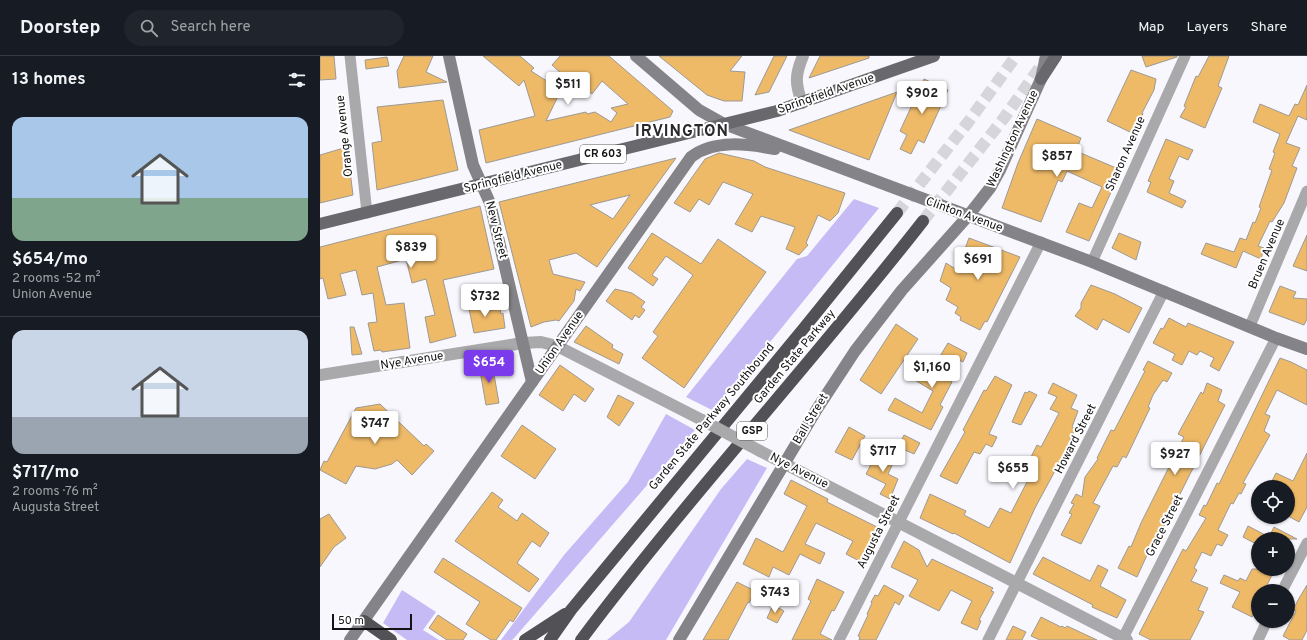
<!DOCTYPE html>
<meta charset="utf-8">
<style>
:root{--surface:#171b24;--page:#20242c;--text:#f1f3f6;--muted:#9ea1a6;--line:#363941;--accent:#7c3aed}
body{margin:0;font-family:Overpass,sans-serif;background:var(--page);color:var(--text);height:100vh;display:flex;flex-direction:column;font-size:15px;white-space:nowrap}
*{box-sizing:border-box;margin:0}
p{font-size:13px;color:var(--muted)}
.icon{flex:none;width:22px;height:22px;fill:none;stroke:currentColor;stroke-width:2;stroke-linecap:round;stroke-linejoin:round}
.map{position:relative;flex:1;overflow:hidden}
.panel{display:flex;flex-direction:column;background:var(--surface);width:320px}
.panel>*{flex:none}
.controls{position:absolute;left:931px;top:424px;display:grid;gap:8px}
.controls a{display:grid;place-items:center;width:44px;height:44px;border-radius:50%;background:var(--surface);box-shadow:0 1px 3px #0004;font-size:20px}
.scale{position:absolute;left:12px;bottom:10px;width:80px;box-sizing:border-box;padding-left:4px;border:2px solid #141416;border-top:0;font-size:11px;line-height:14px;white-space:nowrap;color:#141416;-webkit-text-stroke:3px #fff;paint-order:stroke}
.price{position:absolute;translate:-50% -34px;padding:0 9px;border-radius:4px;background:#fff;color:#222;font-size:13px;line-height:26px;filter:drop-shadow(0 1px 2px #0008)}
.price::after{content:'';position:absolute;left:50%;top:24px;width:12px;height:9px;margin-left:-6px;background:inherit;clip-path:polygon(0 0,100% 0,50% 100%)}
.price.active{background:var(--accent);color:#fff}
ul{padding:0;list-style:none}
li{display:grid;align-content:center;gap:8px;height:212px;padding:0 12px}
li+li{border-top:1px solid var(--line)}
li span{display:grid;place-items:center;height:124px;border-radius:12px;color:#555}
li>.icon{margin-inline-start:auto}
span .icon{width:72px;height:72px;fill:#fffc;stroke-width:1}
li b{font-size:17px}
h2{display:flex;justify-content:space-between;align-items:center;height:48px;padding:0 12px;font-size:17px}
header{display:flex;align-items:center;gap:24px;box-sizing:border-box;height:56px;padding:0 20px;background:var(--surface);border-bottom:1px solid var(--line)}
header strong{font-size:19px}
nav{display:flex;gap:22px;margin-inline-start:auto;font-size:14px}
.search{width:280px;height:36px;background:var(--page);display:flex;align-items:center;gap:10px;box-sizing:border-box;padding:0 14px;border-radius:22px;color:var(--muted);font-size:15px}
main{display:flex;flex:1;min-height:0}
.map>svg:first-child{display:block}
.green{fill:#c6bbf4}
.building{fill:#eeba68;stroke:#9c9994;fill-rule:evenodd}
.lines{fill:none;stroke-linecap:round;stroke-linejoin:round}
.motorway-tunnel{stroke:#d6d5da;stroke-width:12;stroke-dasharray:12 6;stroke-linecap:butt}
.minor{stroke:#a9a9ac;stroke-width:11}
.tertiary{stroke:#a9a9ac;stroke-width:12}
.secondary{stroke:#848387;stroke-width:12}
.primary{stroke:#69686d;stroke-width:12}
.motorway{stroke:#525156;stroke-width:12}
.tertiary-bridge{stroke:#a9a9ac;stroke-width:12}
.labels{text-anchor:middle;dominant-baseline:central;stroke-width:4;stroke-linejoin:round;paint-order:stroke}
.shield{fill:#fff;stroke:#5a5a5c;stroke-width:1}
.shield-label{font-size:11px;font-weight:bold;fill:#141416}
.street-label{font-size:12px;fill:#141416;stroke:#fff}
.district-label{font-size:16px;font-weight:bold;letter-spacing:1px;fill:#2a292d;stroke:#fff}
</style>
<header>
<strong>Doorstep</strong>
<div class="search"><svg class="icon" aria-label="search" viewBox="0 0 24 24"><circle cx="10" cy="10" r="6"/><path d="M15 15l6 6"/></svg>Search here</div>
<nav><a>Map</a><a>Layers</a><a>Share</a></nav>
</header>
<main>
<section class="panel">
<h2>13 homes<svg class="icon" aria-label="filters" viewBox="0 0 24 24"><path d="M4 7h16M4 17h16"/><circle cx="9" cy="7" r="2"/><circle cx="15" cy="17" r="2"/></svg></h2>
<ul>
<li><span style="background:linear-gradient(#a9c7e8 65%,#7fa58c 0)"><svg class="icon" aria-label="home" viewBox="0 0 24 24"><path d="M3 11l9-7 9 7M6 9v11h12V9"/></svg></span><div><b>$654/mo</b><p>2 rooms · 52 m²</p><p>Union Avenue</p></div></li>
<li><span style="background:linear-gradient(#c9d6e8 70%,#9aa5b1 0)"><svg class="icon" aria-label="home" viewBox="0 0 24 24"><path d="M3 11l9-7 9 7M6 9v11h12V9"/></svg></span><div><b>$717/mo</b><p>2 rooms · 76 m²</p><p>Augusta Street</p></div></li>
</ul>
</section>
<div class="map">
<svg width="987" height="584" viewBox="0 0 987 584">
<rect width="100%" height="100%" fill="#f8f7fd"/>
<g class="green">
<path d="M534,143L559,152L394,355L366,341L477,203L487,200Z"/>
<path d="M346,358L375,374L195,581L192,584H181L244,499L308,426Z"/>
<path d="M427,403L447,412L346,584H287L309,566L401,433Z"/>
<path d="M82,534L116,556L103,574L119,584H87L63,567Z"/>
</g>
<g class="building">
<path d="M0,0H14L16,23L0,24Z"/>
<path d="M84,0H113L106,16L127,26L79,32L77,15Z"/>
<path d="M163,0H200L214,12L211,15L241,34L226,65L266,56L267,58L275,56L291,66L297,57L291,52L308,48L282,25L272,38L246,17L244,20L232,9L240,0H289L353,55L350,61L166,107L159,74L215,60L204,24L199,30Z"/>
<path d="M339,0H422L410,15L425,16L422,45H404L387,39Z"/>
<path d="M454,0H467L449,36L435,39Z"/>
<path d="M500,0H549V2L489,22Z"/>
<path d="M822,0H857V1L826,11Z"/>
<path d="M889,0H909L898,30L902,32L885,72L860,61L866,51L864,50L876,20L878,21Z"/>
<path d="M67,1L69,10L46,13L45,4Z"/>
<path d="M811,14L836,23L834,34L822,57H823L819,68L817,67L812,77L787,65Z"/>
<path d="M604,23L628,34L604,87L598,84L591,98L580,93L587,79L580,75Z"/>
<path d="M987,29V64L978,60L966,87L980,92L972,110L977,112L964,147L952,166L950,165L938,190L944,192L941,203L923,195L916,212L881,198L886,187L914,196L920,182L926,184L933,166L935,167L941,152L939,151L952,114L949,113L955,97L953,96L960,78L933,66L940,48L969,60L975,48L978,49Z"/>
<path d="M577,36L549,104L469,74Z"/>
<path d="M123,44L138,114L57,134L52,87L62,85L57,51Z"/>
<path d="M717,63L761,82L756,95L801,114L769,185L746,176L759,147L772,152L782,131L747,115L742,126L738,124L721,166L682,152L698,107Z"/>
<path d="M846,83L873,94L868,104L859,100L849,123L854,125L849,137L866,145L862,152L827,136L831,126L828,125Z"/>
<path d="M27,91L33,139L0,147V99Z"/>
<path d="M399,97L434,105L445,111L525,137L518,157L510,165L498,159L486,187L488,189L479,199L466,193L475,171L441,160L432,176L415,168L433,138L416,131L403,126L389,149L379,143L370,156L354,147L385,103Z"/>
<path d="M356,102L277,211L256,197L229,204L233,218L265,226L260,235L256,233L254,245L239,265L236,264L224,266L211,271L179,146ZM310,139L293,163L270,149Z"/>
<path d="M160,150L174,213L123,224L136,280L110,287L105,261L115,259L106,223L92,227L86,203L57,211L66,249L84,247L90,292L62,296L61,294L54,295L48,267L57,266L53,237L42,239L36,214L20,218L26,239L8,243L3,222L0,223V191Z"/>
<path d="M332,177L381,208L398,183L446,216L364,332L322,302L338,280L333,276L373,219L346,200L332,219L338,223L333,230L308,212Z"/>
<path d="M799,177L821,186L816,204L792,192Z"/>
<path d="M987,179V215L973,210Z"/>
<path d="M649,182L700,201L667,266L665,265L660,274L640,264L641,261L635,257L638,251L626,244L631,232L620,225L626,207L637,214Z"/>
<path d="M771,229L795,238L822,252L809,277L783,263L777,274L755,260L761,252V247Z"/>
<path d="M960,230L976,236L973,242L987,243V263L984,269L949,256Z"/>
<path d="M295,233L312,237L325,246L321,251L325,254L319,262L315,259L312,264L286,245Z"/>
<path d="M164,244L166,255L180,253L181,258L183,257L185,272L154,277L148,248Z"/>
<path d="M849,262L866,271L868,267L914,286L899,315L890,310L894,302L880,295L877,299L869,295L862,309L852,304L855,298L833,287L841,272L843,273Z"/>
<path d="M576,268L598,283L561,338L540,324Z"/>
<path d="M266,270L293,289L292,292L303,298L299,308L254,286Z"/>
<path d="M30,271H34L42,298L32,299Z"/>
<path d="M628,287L647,297L643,306L639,304L629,323L632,326L620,349L623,351L611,374L568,354L575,342L602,357L613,335L593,323L598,314L608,320Z"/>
<path d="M960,302L971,306L987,314V349L957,334L945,358L950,360L944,375L950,379L923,427L926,428L921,438L919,437L913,448L911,447L898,474L908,479L902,490L897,488L891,500L882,496L874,512L877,514L871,525L888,532L878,554L884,556L870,584H831L819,578L863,493L866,495L886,462L879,459L884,449L886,450L897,427L899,428Z"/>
<path d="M828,305L852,317L847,326L843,324L833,339L828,351L830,352L806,402L803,400L797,411L793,410L773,447L780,450L761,488L741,479L752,458L749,457L754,448L751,447L756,438L762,441L765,421L778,403L777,402L791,374L794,375L825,315L823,314Z"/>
<path d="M172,307L179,347L166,349L159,309Z"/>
<path d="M240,309L274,333L265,346L254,338L243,355L219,339Z"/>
<path d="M675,320L692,329L669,378L677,381L672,391L666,388L660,398L654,396L637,428L620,420L645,376L643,374L664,334L666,335Z"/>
<path d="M733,327L757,339L751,352L758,355L752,371L755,373L749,386L750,387L715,452L690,507L634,477L633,478L600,462L610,438L646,455L644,459L669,472L680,452L691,457L708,424L705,422L712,409L708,407L717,389L721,391L739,357L730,353L737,341L728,337Z"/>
<path d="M887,327L902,334L898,345L905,349L859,440L857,439L848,458L850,459L835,487L833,486L817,521L798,512L809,490L811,491L821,467L864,381L858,378L881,336L883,338Z"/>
<path d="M709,335L717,339L701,369L692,366L705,336L707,337Z"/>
<path d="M298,339L314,347L299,370L287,361Z"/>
<path d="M60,348L104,390L106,388L114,395L92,419L77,404L72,408L55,413L36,410L26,428L0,414L4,405L7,406L36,352Z"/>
<path d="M202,369L236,393L215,423L181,400Z"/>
<path d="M529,371L545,380L532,404L515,396Z"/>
<path d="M584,379L600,387L594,398L578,391Z"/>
<path d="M558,395L575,403L568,418L578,423L570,443L560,438L566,428L546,418Z"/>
<path d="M987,397V451L979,466L968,460V431H959L951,427L956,417L973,425Z"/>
<path d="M471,424L508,443L507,446L561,473L543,507L526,498L533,485L496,467L485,488L505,497L500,508L480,498L469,519L453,511L449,521L423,508L436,482L463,496L487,450L464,438Z"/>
<path d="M172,436L183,444L178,451L197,465L202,457L229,477L220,491L212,485L197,507L219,523L209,536L135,485Z"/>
<path d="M9,458L26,482L14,491L0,511V463Z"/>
<path d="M928,470L949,481L954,471L977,483H938V489L923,481Z"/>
<path d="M584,485L599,494L607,511L612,503L673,532L671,535L674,536L659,564L661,565L657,574L641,567L652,545L631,534L619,555L589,540L598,524L571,511Z"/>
<path d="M723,501L770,525L778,509L788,514L780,530L806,544L797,562L772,551L773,549L713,518Z"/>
<path d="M123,502L202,552L193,566L190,564L176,584H171L146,568L160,546L114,516Z"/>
<path d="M932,513H949L954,515L944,535H938V550L932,561L912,551L920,536L900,527L904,519L918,525L920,522L926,525Z"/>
<path d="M497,523L524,536L514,555L512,554L500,578L512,584H472L491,545L488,543Z"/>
<path d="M417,526L435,535L429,547L428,546L408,584H383Z"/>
<path d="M564,529L584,540L579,549L575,546L556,584H539L540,581L538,580L548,559L547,558L552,547L551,546L555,539L558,540Z"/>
<path d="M987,529V574L982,584H970L963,580L976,555L973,554L978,544Z"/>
<path d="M453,549L464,555L457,567L447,562Z"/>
<path d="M118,559L147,578L143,584H127L109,572Z"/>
<path d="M721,561L741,571L742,570L745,572L747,570L777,584H720L711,580Z"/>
<path d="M693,570L706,576L702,584H686Z"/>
</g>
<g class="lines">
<g class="motorway-tunnel">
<path d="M577,157L649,65L696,0"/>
<path d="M603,165L684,62L725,4"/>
</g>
<g class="minor">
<path d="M30,0L47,157"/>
<path d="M772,206L865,0"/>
<path d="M930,270L987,135"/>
<path d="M962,535L987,487"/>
<path d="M519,584L721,186"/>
<path d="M668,584L844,235"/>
<path d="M802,584L956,282"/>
<path d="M938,584L947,565"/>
</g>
<g class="tertiary">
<path d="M482,47C475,27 475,19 483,0"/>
<path d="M0,319L203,287L221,286L237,290L382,364"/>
<path d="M440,395L807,584"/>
</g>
<g class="secondary">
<path d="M129,0L153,109L170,147L212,326"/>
<path d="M316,0L379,54L404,68L772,206L956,282L987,293"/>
<path d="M30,584L371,101C394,83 428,88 455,93"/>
<path d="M359,584L497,353L535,295L582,234L648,160L670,132L680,114L721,23L726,0"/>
</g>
<g class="primary">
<path d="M721,23L736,0"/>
<path d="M0,168L457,55L614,0"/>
</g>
<g class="motorway">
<path d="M44,565L71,584"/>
<path d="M205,584L245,558"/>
<path d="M230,584L251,554L484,272L577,157"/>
<path d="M261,584C369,440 492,307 603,165"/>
</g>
<path class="tertiary-bridge" d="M382,364L440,395"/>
</g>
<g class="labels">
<g class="shield">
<rect x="260" y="89" width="46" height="18" rx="3"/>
<rect x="417" y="366" width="30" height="18" rx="3"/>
</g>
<g class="shield-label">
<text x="283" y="98">CR 603</text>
<text x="432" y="375">GSP</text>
</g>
<g class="street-label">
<text transform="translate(506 38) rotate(-19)">Springfield Avenue</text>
<text transform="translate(25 80) rotate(-96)">Orange Avenue</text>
<text transform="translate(693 83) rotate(-65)">Washington Avenue</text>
<text transform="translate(806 98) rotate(-66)">Sharon Avenue</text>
<text transform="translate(193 121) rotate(-14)">Springfield Avenue</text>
<text transform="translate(644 159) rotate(20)">Clinton Avenue</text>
<text transform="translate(176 174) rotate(76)">New Street</text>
<text transform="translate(947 198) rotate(-67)">Bruen Avenue</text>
<text transform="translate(240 287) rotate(-55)">Union Avenue</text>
<text transform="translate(475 301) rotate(-50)">Garden State Parkway</text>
<text transform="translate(92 305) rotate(-9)">Nye Avenue</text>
<text transform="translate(392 361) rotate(-50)">Garden State Parkway Southbound</text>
<text transform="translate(491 363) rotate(-59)">Ball Street</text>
<text transform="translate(756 383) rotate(-63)">Howard Street</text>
<text transform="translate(479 415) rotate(27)">Nye Avenue</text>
<text transform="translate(845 470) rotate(-63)">Grace Street</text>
<text transform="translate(559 476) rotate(-63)">Augusta Street</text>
</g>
<g class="district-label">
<text x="362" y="76">IRVINGTON</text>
</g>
</g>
</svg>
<div class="controls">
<a><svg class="icon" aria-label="locate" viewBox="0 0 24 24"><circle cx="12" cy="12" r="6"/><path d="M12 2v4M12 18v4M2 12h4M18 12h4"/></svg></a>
<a>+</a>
<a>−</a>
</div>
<div class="scale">50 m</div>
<b class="price" style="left:248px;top:50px">$511</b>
<b class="price" style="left:602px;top:59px">$902</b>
<b class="price" style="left:737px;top:122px">$857</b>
<b class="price" style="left:91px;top:213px">$839</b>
<b class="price" style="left:658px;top:225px">$691</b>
<b class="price" style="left:165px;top:262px">$732</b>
<b class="price active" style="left:169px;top:328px">$654</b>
<b class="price" style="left:612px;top:333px">$1,160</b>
<b class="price" style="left:55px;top:389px">$747</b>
<b class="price" style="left:563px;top:417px">$717</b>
<b class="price" style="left:855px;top:420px">$927</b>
<b class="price" style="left:693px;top:434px">$655</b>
<b class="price" style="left:455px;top:558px">$743</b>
</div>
</main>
